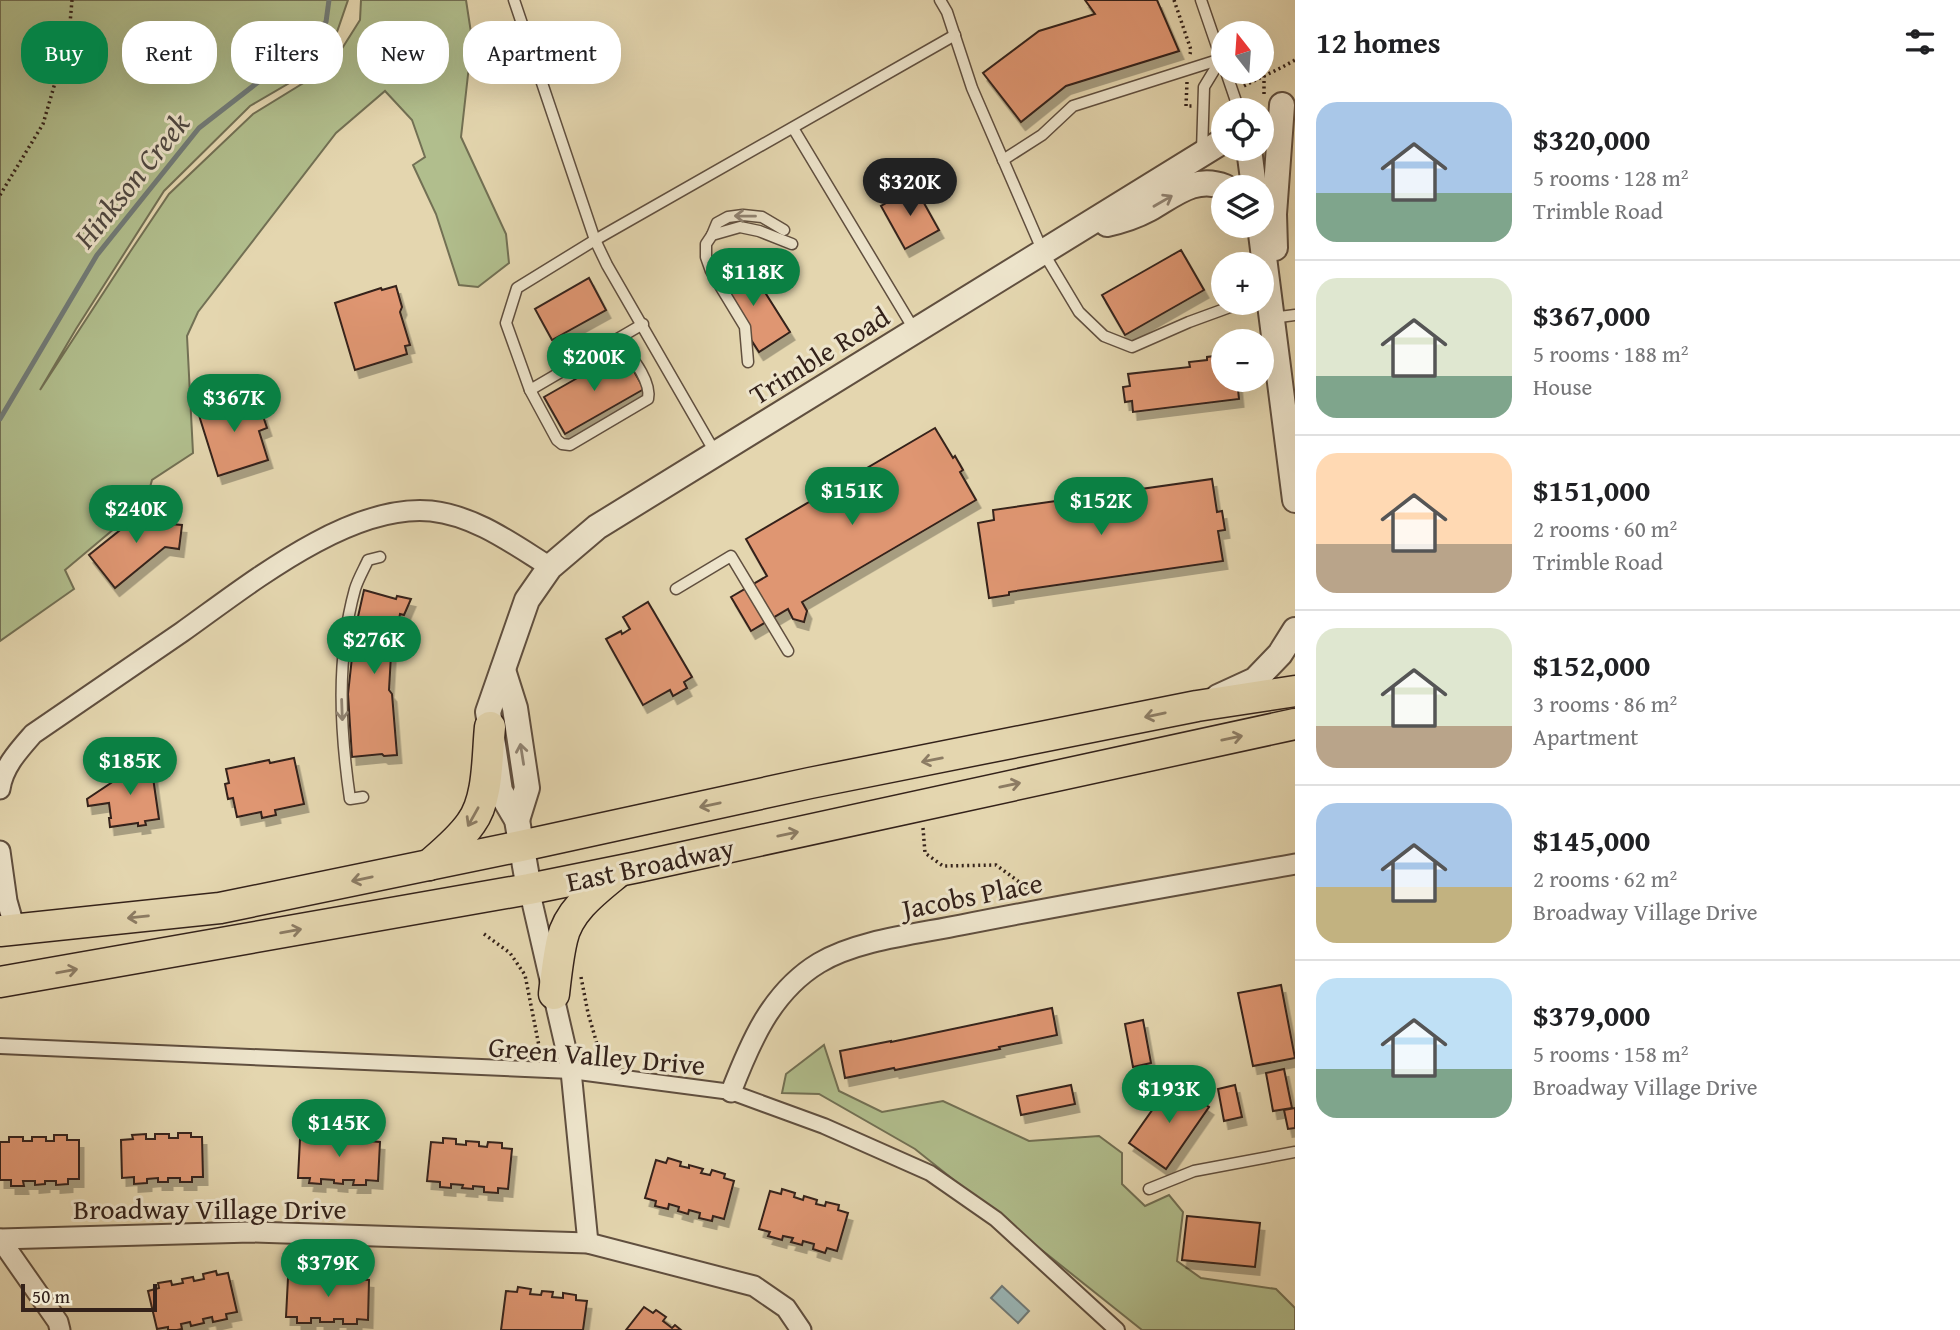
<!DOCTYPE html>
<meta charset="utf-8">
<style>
:root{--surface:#fff;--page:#f2f2f2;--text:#202124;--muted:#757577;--line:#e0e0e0;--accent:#0b8043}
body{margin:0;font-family:"Gentium Book Plus",serif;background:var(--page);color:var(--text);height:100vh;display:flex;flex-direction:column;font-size:26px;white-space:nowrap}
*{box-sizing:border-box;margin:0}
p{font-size:23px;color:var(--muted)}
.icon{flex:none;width:38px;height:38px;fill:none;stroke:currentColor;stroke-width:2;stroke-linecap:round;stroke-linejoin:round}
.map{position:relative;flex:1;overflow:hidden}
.drawer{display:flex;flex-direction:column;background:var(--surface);width:665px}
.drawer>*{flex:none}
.top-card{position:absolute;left:21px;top:21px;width:665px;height:63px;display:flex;gap:14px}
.needle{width:46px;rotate:343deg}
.buttons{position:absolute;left:1211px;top:21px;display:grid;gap:14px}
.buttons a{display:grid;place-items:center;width:63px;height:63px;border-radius:50%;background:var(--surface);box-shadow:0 7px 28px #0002;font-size:35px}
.scale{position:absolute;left:21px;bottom:18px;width:136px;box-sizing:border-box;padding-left:7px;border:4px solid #34221a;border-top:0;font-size:19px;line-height:24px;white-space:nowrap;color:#34221a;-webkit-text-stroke:5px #ede4cb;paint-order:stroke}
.price{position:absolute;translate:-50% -60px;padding:0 16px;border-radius:24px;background:var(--accent);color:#fff;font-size:23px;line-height:46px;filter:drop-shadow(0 2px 4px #0008)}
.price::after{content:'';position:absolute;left:50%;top:42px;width:21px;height:16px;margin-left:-10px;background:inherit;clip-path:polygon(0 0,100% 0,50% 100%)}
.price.current{background:#222;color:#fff}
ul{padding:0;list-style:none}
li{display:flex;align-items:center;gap:21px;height:175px;padding:0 21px}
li+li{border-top:2px solid var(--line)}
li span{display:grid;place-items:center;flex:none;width:196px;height:140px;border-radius:21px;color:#555}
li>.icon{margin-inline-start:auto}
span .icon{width:84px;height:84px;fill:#fffc;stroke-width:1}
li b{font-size:30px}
h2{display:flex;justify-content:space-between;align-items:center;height:84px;padding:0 21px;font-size:30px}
.pill{padding:0 24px;border-radius:28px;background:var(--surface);box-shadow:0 7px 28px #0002;font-size:24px;line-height:63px}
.pill.current{background:var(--accent);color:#fff}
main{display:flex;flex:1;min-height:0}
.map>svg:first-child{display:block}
.green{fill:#b1be8d;stroke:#727054;stroke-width:2}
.water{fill:#9ab6b6;stroke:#717b78;stroke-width:2}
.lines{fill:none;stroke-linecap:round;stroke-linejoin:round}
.stream{stroke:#717b78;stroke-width:5}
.building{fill:#df9672;stroke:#34221a;stroke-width:2;filter:url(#shadow)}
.service-casing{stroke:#604f3f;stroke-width:13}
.pedestrian-casing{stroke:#604f3f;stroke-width:18}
.minor-casing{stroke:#604f3f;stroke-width:23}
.tertiary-casing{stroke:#604f3f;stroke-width:28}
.primary-casing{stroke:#34221a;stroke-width:33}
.path{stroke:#34221a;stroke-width:3.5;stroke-dasharray:2 3.5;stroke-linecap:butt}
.service{stroke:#ede4cb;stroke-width:10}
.pedestrian{stroke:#ede4cb;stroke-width:14}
.minor{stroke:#ede4cb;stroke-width:19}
.tertiary{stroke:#ede4cb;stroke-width:24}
.primary{stroke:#e4d6af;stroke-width:30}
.oneway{stroke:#908372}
.oneway2{stroke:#8c7c64}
.labels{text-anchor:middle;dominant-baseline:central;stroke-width:6;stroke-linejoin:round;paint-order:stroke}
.street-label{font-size:28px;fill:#34221a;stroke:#ede4cb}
.water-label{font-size:30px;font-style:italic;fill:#4e4741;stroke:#ede4cb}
</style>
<main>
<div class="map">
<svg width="1295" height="1330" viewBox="0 0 1295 1330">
<defs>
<filter id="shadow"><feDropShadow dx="4.5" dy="8" stdDeviation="0" flood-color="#0004"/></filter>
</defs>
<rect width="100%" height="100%" fill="#e4d6af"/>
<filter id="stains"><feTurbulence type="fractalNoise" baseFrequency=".00286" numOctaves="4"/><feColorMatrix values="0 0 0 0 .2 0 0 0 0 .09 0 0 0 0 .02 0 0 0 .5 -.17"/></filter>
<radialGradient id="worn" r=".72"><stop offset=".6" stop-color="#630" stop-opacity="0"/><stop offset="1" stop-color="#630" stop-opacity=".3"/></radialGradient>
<g class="green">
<path d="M0,0H348L327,61L250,106L164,191L76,329L40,390L130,252L169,194L253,114L331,66L360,20L361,0H466L472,39L461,137L506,234L509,263L478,287L459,285L436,214L413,165L425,157L412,120L385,91L336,133L198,312L187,336L193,453L152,480L146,502L65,570L74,589L0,641Z"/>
<path d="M824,1045L839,1091L882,1112L943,1101L1029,1141L1099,1136L1122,1153V1184L1145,1206L1169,1195L1183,1212L1177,1261L1201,1278L1276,1289L1295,1308V1330H1142L915,1149L819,1094L782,1093L786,1074Z"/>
</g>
<path class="water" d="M1002,1286L1029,1311L1018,1323L991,1298Z"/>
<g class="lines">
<path class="stream" d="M0,419L97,255L199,128L266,76L326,22L329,0"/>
</g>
<g class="building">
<path d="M1085,0H1157L1179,51L1066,86L1021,122L983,73L1039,31L1095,14Z"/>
<path d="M915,187L939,230L905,249L881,206Z"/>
<path d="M1181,250L1204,290L1125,335L1102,295Z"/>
<path d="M747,264L790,332L759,352L715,284Z"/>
<path d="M589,278L606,310L552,340L535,309Z"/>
<path d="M396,286L402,307L400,312L410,345L405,346L407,354L355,370L335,303L381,288L382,290Z"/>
<path d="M623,352L644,389L565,434L544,397Z"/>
<path d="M1223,355V380H1237L1239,399L1133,412L1132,401L1125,402L1123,387L1130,386L1128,374L1190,367L1189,362L1207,360V357Z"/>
<path d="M249,393L256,415L262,413L267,428L259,431L268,460L218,476L197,409Z"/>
<path d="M935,428L953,458L955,456L963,470L960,472L976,500L802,602L807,611L804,622L793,619L788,609L751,631L731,597L767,576L746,539Z"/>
<path d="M1212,479L1217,512L1222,511L1225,530L1218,531L1223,561L1009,592V595L989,598L978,523L994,520L993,510Z"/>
<path d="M154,503L170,524L182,525L179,549L165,547L115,588L89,555Z"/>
<path d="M364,590L396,599L397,596L411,599L404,615L400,614L391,655L389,690L392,694L397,755L384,756L382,754L352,757L348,694L355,630Z"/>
<path d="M648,602L692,677L684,682L687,688L673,696L670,690L643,705L606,639L621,631L622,634L630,629L623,617Z"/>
<path d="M150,757L159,819L145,821L146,825L138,826V823L110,827L109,818H111L109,803L88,806L87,799Z"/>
<path d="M294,758L304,804L275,810L276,815L262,818L261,812L237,817L233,798L228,799L225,784L229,783L226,769L269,760L270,763Z"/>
<path d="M1281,985L1295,1058L1253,1066L1238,993Z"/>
<path d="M1052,1008L1057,1035L999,1047L1000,1049L895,1070L894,1068L845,1078L840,1051L891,1041V1042Z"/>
<path d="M1143,1020L1151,1063L1133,1067L1125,1024Z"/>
<path d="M1284,1069L1292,1108L1273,1111L1266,1073Z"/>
<path d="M1172,1082L1209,1107L1166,1169L1129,1143Z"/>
<path d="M1071,1085L1075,1104L1021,1115L1017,1096Z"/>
<path d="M1235,1085L1242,1117L1224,1121L1218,1089Z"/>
<path d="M1295,1108V1128L1288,1129L1284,1110Z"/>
<path d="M178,1133H191V1137H202L203,1177H192V1182H180V1178H168V1182H158V1178L147,1179V1183L134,1184V1177L122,1178L121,1140L133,1139L132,1135L146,1134V1139H155V1134H169V1138H178Z"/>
<path d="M54,1135H67V1140H79V1179H68V1184L56,1185V1181H45V1184L35,1185V1181H23L24,1186H11V1180H0V1142H9V1137H23V1141H32V1137H46V1141H54Z"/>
<path d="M311,1135H325L324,1139H333V1135L347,1136V1140H355V1135L369,1136V1141L380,1142L378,1181L366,1180V1185H353L354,1180H343V1184L334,1183V1180L321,1179V1184L309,1183L310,1178H298L300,1139L311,1140Z"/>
<path d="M443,1138L456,1139V1144L466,1145V1141L479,1142V1146L487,1147L488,1142L502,1143V1148L512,1149L508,1189L498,1188V1193L484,1192V1187L473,1186V1189L462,1188L463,1185L451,1184V1188L440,1187V1182L427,1181L431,1142L443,1143Z"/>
<path d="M668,1158L681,1162L680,1166L689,1168V1165L703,1169L701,1173L710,1175L712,1170L725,1174L724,1178L734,1181L724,1219L713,1216L712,1221L699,1218L700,1213L689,1210L688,1214L678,1211L679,1207L669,1204L668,1209L655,1206L656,1201L645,1198L656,1160L666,1163Z"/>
<path d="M782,1189L795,1193L794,1197L803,1200L804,1196L817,1200L816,1204L825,1206L826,1202L839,1205L838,1210L848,1213L837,1251L827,1248L825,1253L813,1249L814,1244L803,1241L802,1245L791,1242L793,1238L783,1236L782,1240L768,1236L770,1232L759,1229L770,1191L781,1194Z"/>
<path d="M1187,1216L1260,1223L1255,1267L1182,1260Z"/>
<path d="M216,1271L217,1275L228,1273L237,1312L226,1314L227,1319L213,1322L212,1317L203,1319L204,1323L191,1326L190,1322L181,1324L182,1329L177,1330H168V1327L157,1329L148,1291L159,1288L158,1283L171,1281L172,1285L183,1283L182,1279L193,1277L194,1281L204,1279L203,1274Z"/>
<path d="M299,1273H312V1278L323,1279V1274L334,1275V1279H344V1274L358,1275V1279L369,1280L368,1320L357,1319V1324H343V1319H334V1322H320V1318H311V1323H297V1317H286L288,1278H299Z"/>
<path d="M518,1287L531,1289L530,1294L541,1295L542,1291L553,1292L552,1297L563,1298V1293L576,1295V1300L587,1301L583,1330H501L506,1291L517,1292Z"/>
<path d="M644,1307L653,1313L656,1310L666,1317L663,1321L672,1328L675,1325L681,1330H626Z"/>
</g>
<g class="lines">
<g class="service-casing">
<g id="service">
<path d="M514,0L595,240L607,265L716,454"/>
<path d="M940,0L947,12L972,88L1043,252L1079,312L1104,336L1132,347L1189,322L1241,303"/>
<path d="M1201,0L1223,64"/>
<path d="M1226,72L1239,110"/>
<path d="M793,128L915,331"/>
<path d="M1202,151L1204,87L1221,59"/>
<path d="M1003,160L1042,135L1073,106L1221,59"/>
<path d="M712,235L717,223L728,217L743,215L762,217L784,230"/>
<path d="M1272,318L1295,315"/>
<path d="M643,324L530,390L506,323L517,288L595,240L955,35"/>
<path d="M748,362L745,327L711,271L706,257V244L712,235L740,227L759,231L792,244"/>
<path d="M530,390L557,440L562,444L570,445L648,399C652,380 629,354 618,339"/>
<path d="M676,589L731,556L788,651"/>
<path d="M363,797L350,799C340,730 336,658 355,589C358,579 364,569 368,560L380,557"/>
<path d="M1149,1189L1194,1171L1295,1152"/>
</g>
</g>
<g class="pedestrian-casing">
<path id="pedestrian" d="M0,1046L571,1071L731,1092L824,1126L930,1173L996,1219L1117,1330"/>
</g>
<g class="minor-casing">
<g id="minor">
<path d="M0,789C3,767 19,750 33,734C83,700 132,666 182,632C247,586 348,503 431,511C476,516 513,544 550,567"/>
<path d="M0,851L7,901L15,929"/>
<path d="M529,889L571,1071L588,1243"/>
<path d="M731,1092C750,1043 771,992 819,963C857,940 917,934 961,925C1072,903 1184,884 1295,864"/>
<path d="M0,1239L251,1232L588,1243L754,1286L786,1308L801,1330"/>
<path d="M0,1239L58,1322L60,1330"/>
</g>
</g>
<g class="tertiary-casing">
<g id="tertiary">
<path d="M1249,149L1254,187"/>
<path d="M1107,224C1121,221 1136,216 1149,209C1174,195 1195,175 1225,187"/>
<path d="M1260,226L1295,500"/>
<path d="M1275,248L1274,214L1282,105"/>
<path d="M503,670L515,708L527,788L517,820"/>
<path d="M1218,697L1255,680L1280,654L1295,630"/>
<path d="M529,889L517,820L500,791L488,712L527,600L550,567L597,527L1223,141"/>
</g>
</g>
<g class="primary-casing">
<g id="primary">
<path d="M429,865C444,852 460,839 471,823C489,799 487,756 490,727"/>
<path d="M0,931L220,908L521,846L810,783L1197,706L1295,691"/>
<path d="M0,982L529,889L638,867L1295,724"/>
<path d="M554,994C556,976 558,957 562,940C568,911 595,891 617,873"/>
</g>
</g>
<g class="path">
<path d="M1174,0L1191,50L1190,54"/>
<path d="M1187,82L1186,106H1192"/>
<path d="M1244,86C1261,77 1278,70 1295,60"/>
<path d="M1264,94V75"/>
<path d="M0,195L43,124L69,35L72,0"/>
<path d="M923,828L925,853L943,866L996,865L1026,887L1027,895"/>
<path d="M484,934L510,953L525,975L541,1056"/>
<path d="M581,977L588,1013L602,1061"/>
</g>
<use href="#service" class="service"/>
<use href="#pedestrian" class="pedestrian"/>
<use href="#minor" class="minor"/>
<use href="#tertiary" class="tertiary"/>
<use href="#primary" class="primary"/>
</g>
<defs><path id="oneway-shaft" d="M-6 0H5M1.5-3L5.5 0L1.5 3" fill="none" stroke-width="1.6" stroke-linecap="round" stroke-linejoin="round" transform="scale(1.75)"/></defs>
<g class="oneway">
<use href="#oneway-shaft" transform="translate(1163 201) rotate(-30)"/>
<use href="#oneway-shaft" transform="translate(745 216) rotate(-179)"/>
<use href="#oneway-shaft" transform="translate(342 710) rotate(88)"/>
<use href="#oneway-shaft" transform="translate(522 754) rotate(-99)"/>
</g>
<g class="oneway2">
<use href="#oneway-shaft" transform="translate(1155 715) rotate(168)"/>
<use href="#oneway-shaft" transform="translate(1232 738) rotate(-12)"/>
<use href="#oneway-shaft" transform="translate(932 760) rotate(169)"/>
<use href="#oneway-shaft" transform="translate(1010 785) rotate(-12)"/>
<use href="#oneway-shaft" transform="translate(710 805) rotate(168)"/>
<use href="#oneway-shaft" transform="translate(473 817) rotate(119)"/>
<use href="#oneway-shaft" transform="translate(788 834) rotate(-12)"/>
<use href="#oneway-shaft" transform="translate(362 879) rotate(168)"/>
<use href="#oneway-shaft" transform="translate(138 917) rotate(174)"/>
<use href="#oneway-shaft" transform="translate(291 931) rotate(-10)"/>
<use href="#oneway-shaft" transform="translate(67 971) rotate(-10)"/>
</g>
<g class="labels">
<g class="street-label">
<text transform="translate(819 355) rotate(-32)">Trimble Road</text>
<text transform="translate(650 864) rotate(-12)">East Broadway</text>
<text transform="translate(972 895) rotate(-11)">Jacobs Place</text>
<text transform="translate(597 1055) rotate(5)">Green Valley Drive</text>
<text x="210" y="1208">Broadway Village Drive</text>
</g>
<g class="water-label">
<text transform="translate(131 180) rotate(-51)">Hinkson Creek</text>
</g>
</g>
<rect width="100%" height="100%" filter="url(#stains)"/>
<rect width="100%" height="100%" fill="url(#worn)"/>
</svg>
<div class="buttons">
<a><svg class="needle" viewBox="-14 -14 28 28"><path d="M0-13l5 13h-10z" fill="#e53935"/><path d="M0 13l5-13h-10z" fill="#757577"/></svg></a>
<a><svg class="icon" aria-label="locate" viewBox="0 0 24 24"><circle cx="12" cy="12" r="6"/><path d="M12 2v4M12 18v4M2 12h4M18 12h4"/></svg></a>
<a><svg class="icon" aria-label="layers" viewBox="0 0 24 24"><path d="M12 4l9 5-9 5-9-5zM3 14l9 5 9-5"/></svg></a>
<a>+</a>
<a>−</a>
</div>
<div class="scale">50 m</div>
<b class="price current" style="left:910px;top:218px">$320K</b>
<b class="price" style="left:753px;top:308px">$118K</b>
<b class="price" style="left:594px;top:393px">$200K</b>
<b class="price" style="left:234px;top:434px">$367K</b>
<b class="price" style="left:852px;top:527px">$151K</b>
<b class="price" style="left:1101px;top:537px">$152K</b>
<b class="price" style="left:136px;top:545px">$240K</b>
<b class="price" style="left:374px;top:676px">$276K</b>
<b class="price" style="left:130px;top:797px">$185K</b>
<b class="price" style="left:1169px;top:1125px">$193K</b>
<b class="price" style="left:339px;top:1159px">$145K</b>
<b class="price" style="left:328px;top:1299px">$379K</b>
<div class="top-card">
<a class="pill current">Buy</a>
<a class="pill">Rent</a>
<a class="pill">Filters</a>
<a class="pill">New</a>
<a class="pill">Apartment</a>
</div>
</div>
<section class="drawer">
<h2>12 homes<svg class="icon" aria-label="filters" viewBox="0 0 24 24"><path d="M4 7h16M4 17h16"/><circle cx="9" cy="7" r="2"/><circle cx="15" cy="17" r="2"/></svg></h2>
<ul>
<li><span style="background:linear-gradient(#a9c7e8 65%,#7fa58c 0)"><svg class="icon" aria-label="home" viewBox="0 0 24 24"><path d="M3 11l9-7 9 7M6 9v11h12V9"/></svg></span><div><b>$320,000</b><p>5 rooms · 128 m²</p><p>Trimble Road</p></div></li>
<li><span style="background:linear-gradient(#dfe7d0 70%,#7fa58c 0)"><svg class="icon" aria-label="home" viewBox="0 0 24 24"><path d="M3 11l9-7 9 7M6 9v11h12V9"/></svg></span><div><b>$367,000</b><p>5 rooms · 188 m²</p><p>House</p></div></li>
<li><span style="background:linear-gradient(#ffd9b3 65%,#b9a48a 0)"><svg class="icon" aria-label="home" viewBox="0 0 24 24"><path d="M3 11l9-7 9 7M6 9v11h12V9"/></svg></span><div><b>$151,000</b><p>2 rooms · 60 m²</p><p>Trimble Road</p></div></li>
<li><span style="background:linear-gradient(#dfe7d0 70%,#b9a48a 0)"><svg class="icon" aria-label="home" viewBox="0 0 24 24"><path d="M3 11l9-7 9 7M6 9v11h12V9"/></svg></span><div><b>$152,000</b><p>3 rooms · 86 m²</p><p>Apartment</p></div></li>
<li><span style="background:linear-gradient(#a9c7e8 60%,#c2b280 0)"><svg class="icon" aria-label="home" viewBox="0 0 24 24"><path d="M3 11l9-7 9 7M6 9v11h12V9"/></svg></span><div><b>$145,000</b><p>2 rooms · 62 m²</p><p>Broadway Village Drive</p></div></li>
<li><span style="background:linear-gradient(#bfe0f5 65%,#7fa58c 0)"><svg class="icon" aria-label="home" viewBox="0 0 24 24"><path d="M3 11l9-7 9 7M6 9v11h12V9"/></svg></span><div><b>$379,000</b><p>5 rooms · 158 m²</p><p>Broadway Village Drive</p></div></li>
</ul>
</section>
</main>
